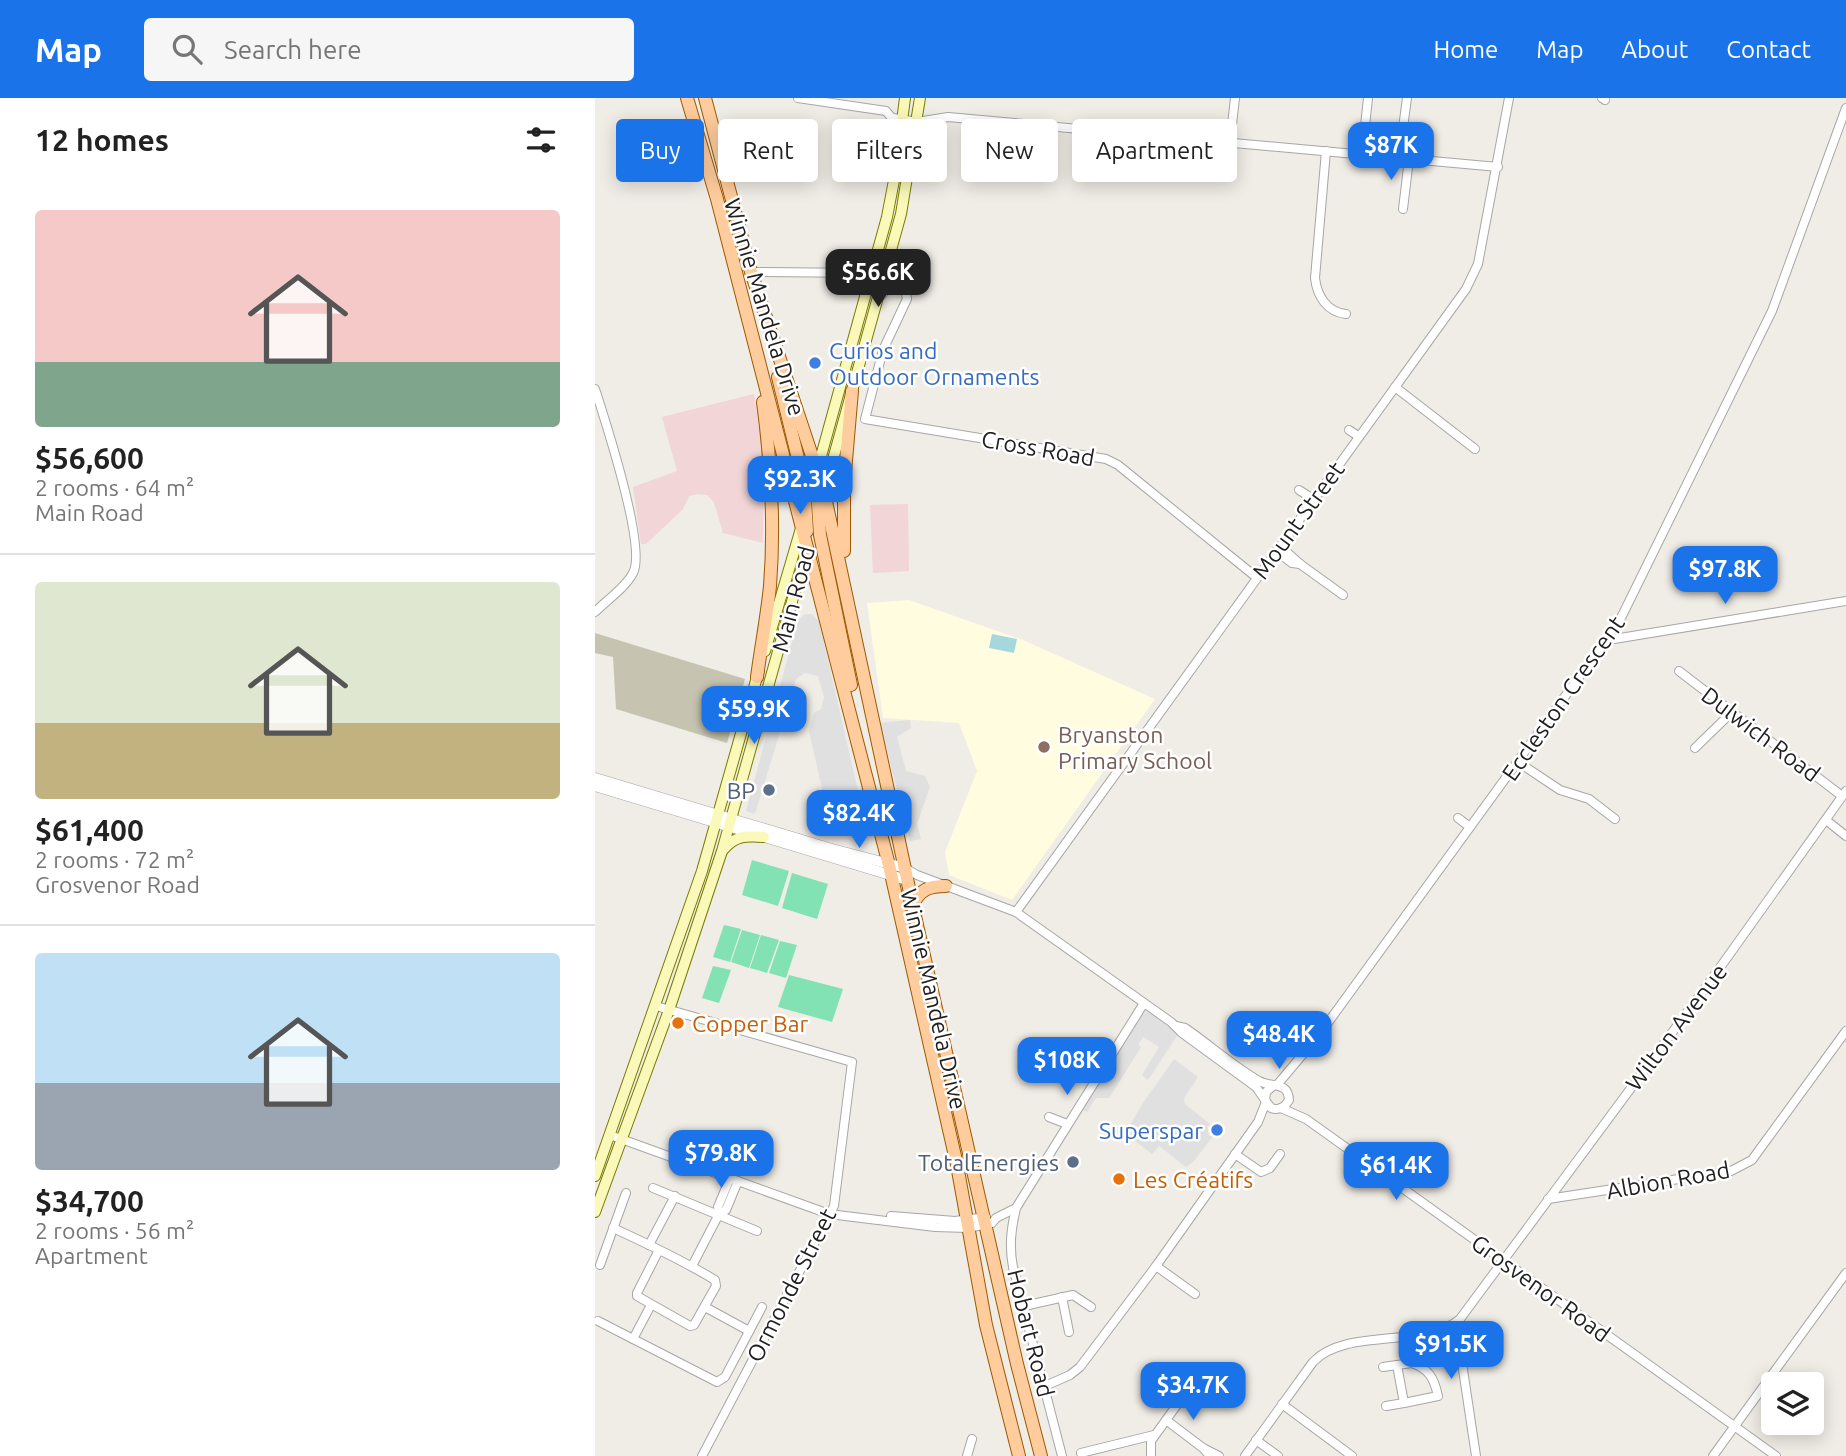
<!DOCTYPE html>
<meta charset="utf-8">
<style>
:root{--surface:#fff;--page:#f6f6f6;--text:#222;--muted:#767676;--line:#e0e0e0;--accent:#1a73e8}
body{margin:0;font-family:Ubuntu,sans-serif;background:var(--page);color:var(--text);height:100vh;display:flex;flex-direction:column;font-size:26px;white-space:nowrap}
*{box-sizing:border-box;margin:0}
p{font-size:23px;color:var(--muted)}
.icon{flex:none;width:38px;height:38px;fill:none;stroke:currentColor;stroke-width:2;stroke-linecap:round;stroke-linejoin:round}
.map{position:relative;flex:1;overflow:hidden}
.side{display:flex;flex-direction:column;background:var(--surface);width:595px}
.side>*{flex:none}
.banner{position:absolute;left:21px;top:21px;width:665px;height:63px;display:flex;gap:14px}
.fabs{position:absolute;left:1166px;top:1274px;display:grid;gap:14px}
.fabs a{display:grid;place-items:center;width:63px;height:63px;border-radius:7px;background:var(--surface);box-shadow:0 4px 18px #0003;font-size:35px}
.price{position:absolute;translate:-50% -60px;padding:0 16px;border-radius:14px;background:var(--accent);color:#fff;font-size:23px;line-height:46px;filter:drop-shadow(0 2px 4px #0008)}
.price::after{content:'';position:absolute;left:50%;top:42px;width:21px;height:16px;margin-left:-10px;background:inherit;clip-path:polygon(0 0,100% 0,50% 100%)}
.price.on{background:#222;color:#fff}
ul{padding:0;list-style:none}
li{display:grid;align-content:center;gap:14px;height:371px;padding:0 35px}
li+li{border-top:2px solid var(--line)}
li span{display:grid;place-items:center;height:217px;border-radius:7px;color:#555}
li>.icon{margin-inline-start:auto}
span .icon{width:126px;height:126px;fill:#fffc;stroke-width:1}
li b{font-size:30px}
h2{display:flex;justify-content:space-between;align-items:center;height:84px;padding:0 35px;font-size:30px}
.chip{padding:0 24px;border-radius:7px;background:var(--surface);box-shadow:0 4px 18px #0003;font-size:24px;line-height:63px}
.chip.on{background:var(--accent);color:#fff}
header{display:flex;align-items:center;gap:42px;box-sizing:border-box;height:98px;padding:0 35px;background:var(--accent);color:#fff}
header strong{font-size:33px}
nav{display:flex;gap:38px;margin-inline-start:auto;font-size:24px}
.search{width:490px;height:63px;background:var(--page);display:flex;align-items:center;gap:18px;box-sizing:border-box;padding:0 24px;border-radius:7px;color:var(--muted);font-size:26px}
main{display:flex;flex:1;min-height:0}
.map>svg:first-child{display:block}
.commercial{fill:#f2d5d6}
.education{fill:#fffce0}
.construction{fill:#c6c4b1}
.pitch{fill:#82e2b4}
.parking{fill:#e0e0e0}
.water{fill:#a5d7df}
.lines{fill:none;stroke-linecap:round;stroke-linejoin:round}
.minor-casing{stroke:#a7a7a7;stroke-width:10}
.tertiary-casing{stroke:#a7a7a7;stroke-width:11}
.secondary-casing{stroke:#797c01;stroke-width:12}
.primary-casing{stroke:#9b5a00;stroke-width:14}
.minor{stroke:#fff;stroke-width:8}
.tertiary{stroke:#fff;stroke-width:10}
.secondary{stroke:#fbf9b9;stroke-width:10}
.primary{stroke:#ffcc9d;stroke-width:12}
.shop-dot{fill:#3f7fe0;stroke:#fff;stroke-width:2.5}
.education-dot{fill:#8d6e63;stroke:#fff;stroke-width:2.5}
.service-dot{fill:#5c6f8a;stroke:#fff;stroke-width:2.5}
.food-dot{fill:#e8710a;stroke:#fff;stroke-width:2.5}
.labels{text-anchor:middle;dominant-baseline:central;stroke-width:5;stroke-linejoin:round;paint-order:stroke}
.street-label{font-size:23px;fill:#202020;stroke:#fff}
.shop-label{font-size:23px;fill:#366cbe;stroke:#fff;text-anchor:start}
.education-label{font-size:23px;fill:#785e54;stroke:#fff;text-anchor:start}
.service-label{font-size:23px;fill:#4e5e75;stroke:#fff;text-anchor:end}
.food-label{font-size:23px;fill:#c56008;stroke:#fff;text-anchor:start}
</style>
<header>
<strong>Map</strong>
<div class="search"><svg class="icon" aria-label="search" viewBox="0 0 24 24"><circle cx="10" cy="10" r="6"/><path d="M15 15l6 6"/></svg>Search here</div>
<nav><a>Home</a><a>Map</a><a>About</a><a>Contact</a></nav>
</header>
<main>
<section class="side">
<h2>12 homes<svg class="icon" aria-label="filters" viewBox="0 0 24 24"><path d="M4 7h16M4 17h16"/><circle cx="9" cy="7" r="2"/><circle cx="15" cy="17" r="2"/></svg></h2>
<ul>
<li><span style="background:linear-gradient(#f6c9c9 70%,#7fa58c 0)"><svg class="icon" aria-label="home" viewBox="0 0 24 24"><path d="M3 11l9-7 9 7M6 9v11h12V9"/></svg></span><div><b>$56,600</b><p>2 rooms · 64 m²</p><p>Main Road</p></div></li>
<li><span style="background:linear-gradient(#dfe7d0 65%,#c2b280 0)"><svg class="icon" aria-label="home" viewBox="0 0 24 24"><path d="M3 11l9-7 9 7M6 9v11h12V9"/></svg></span><div><b>$61,400</b><p>2 rooms · 72 m²</p><p>Grosvenor Road</p></div></li>
<li><span style="background:linear-gradient(#bfe0f5 60%,#9aa5b1 0)"><svg class="icon" aria-label="home" viewBox="0 0 24 24"><path d="M3 11l9-7 9 7M6 9v11h12V9"/></svg></span><div><b>$34,700</b><p>2 rooms · 56 m²</p><p>Apartment</p></div></li>
</ul>
</section>
<div class="map">
<svg width="1251" height="1358" viewBox="0 0 1251 1358">
<rect width="100%" height="100%" fill="#f0ece6"/>
<g class="commercial">
<path d="M159,296L169,365L168,445L128,435L119,404L112,397L103,396L94,398L88,411L51,446H46L38,389L82,373L67,319Z"/>
<path d="M313,406L314,473L278,475L275,407Z"/>
</g>
<path class="education" d="M314,502L428,542L560,601L417,802L354,777L350,754L382,673L364,625L288,620L272,505Z"/>
<path class="construction" d="M0,535L150,581L132,645L21,611L18,559L0,555Z"/>
<g class="pitch">
<path d="M157,762L194,773L183,808L147,797Z"/>
<path d="M197,775L233,786L222,821L187,810Z"/>
<path d="M129,827L146,831L135,864L118,859Z"/>
<path d="M147,832L165,837L154,870L136,864Z"/>
<path d="M166,837L184,842L172,875L155,870Z"/>
<path d="M185,843L202,847L191,880L174,875Z"/>
<path d="M118,868L136,872L124,905L107,900Z"/>
<path d="M194,877L248,891L237,924L183,909Z"/>
</g>
<g class="parking">
<path d="M210,516H217L224,523L263,693L248,701L228,695L214,633L219,615L226,611L229,599L223,578L210,575L201,581L160,716L151,713L203,522Z"/>
<path d="M315,622L316,630L302,639L311,673L330,678L335,689L322,726L326,741L315,743L285,625Z"/>
<path d="M555,913L584,935L553,982L547,977L564,949L548,939L543,947L546,949L514,1000H501L492,1014L485,1010L545,916Z"/>
<path d="M579,961L603,979L589,1000L590,1006L616,1027L612,1028L614,1038H618L599,1063L591,1069L564,1048L557,1056L530,1035L548,1005Z"/>
</g>
<path class="water" d="M397,536L422,541L419,555L394,550Z"/>
<g class="lines">
<g class="minor-casing">
<g id="minor">
<path d="M203,0L291,13L300,24"/>
<path d="M1007,0L1010,2"/>
<path d="M298,20L322,24L353,19L903,69"/>
<path d="M635,44L640,0"/>
<path d="M731,53L720,180C722,198 732,214 751,216"/>
<path d="M767,56L773,0"/>
<path d="M804,60L812,0"/>
<path d="M808,111L814,61"/>
<path d="M156,174L277,175L300,180L309,186L312,201L288,252L270,321L511,361L523,367L661,479"/>
<path d="M284,200L293,190L306,184"/>
<path d="M800,289L880,351"/>
<path d="M0,291C10,322 52,450 38,475C31,489 12,502 0,514"/>
<path d="M754,332L763,338"/>
<path d="M704,392L718,401"/>
<path d="M685,448L705,466L748,497"/>
<path d="M681,453L697,465L705,466"/>
<path d="M1013,542L1251,503"/>
<path d="M1084,573L1247,698"/>
<path d="M1100,650L1137,614"/>
<path d="M923,664L965,692L994,701L1020,721"/>
<path d="M863,720L875,729"/>
<path d="M1231,722L1251,738"/>
<path d="M310,770L322,777L421,814L576,924L587,935L661,989L670,1002"/>
<path d="M421,814L871,191L883,166L914,0"/>
<path d="M61,908L257,964L239,1108L107,1358"/>
<path d="M581,928L590,930C615,947 638,968 664,983C677,990 693,983 694,1002C690,1009 685,1013 676,1010L670,1002L671,994L679,987"/>
<path d="M505,946L517,953"/>
<path d="M682,987L724,937L1024,524L1177,213L1251,10"/>
<path d="M686,1010L711,1021L732,1036L1181,1358"/>
<path d="M454,1019L472,1026"/>
<path d="M15,1037L234,1116L340,1129L373,1130L397,1125L401,1120L421,1110"/>
<path d="M640,1056L666,1074L675,1070L685,1056"/>
<path d="M58,1090L162,1133"/>
<path d="M953,1101L1136,1073L1157,1062L1162,1055L1251,933"/>
<path d="M124,1116L123,1109L135,1080"/>
<path d="M296,1118L360,1123L391,1119"/>
<path d="M18,1130C53,1146 87,1162 120,1182L121,1188L99,1227L95,1228L42,1198V1195L64,1152"/>
<path d="M54,1147L80,1098"/>
<path d="M5,1167L31,1095"/>
<path d="M97,1168L124,1116L131,1112L143,1083"/>
<path d="M561,1168L600,1196"/>
<path d="M467,1199L474,1234"/>
<path d="M429,1208L478,1197L496,1209"/>
<path d="M110,1209L154,1233"/>
<path d="M3,1223L122,1284L130,1279L167,1209"/>
<path d="M861,1225L881,1358"/>
<path d="M812,1237L817,1265C834,1271 839,1280 843,1298L809,1305L802,1267L817,1265"/>
<path d="M38,1241L56,1207"/>
<path d="M788,1269L802,1267"/>
<path d="M450,1288L475,1277L485,1269L561,1168L663,1024L671,1004"/>
<path d="M687,1306L757,1358"/>
<path d="M791,1308L809,1305"/>
<path d="M571,1322L608,1350L615,1358"/>
<path d="M661,1342L683,1358"/>
<path d="M610,1351L624,1358"/>
<path d="M486,1355L559,1337"/>
<path d="M372,1358L377,1341"/>
<path d="M467,1358L418,1169C414,1148 416,1131 421,1110L549,905"/>
<path d="M556,1358V1343L589,1297"/>
<path d="M650,1358L718,1264C750,1229 831,1251 865,1221L1119,878L1251,693"/>
<path d="M1118,1358L1251,1175"/>
</g>
</g>
<g class="tertiary-casing">
<g id="tertiary">
<path d="M0,680L237,751L310,770"/>
<path d="M0,688L312,782"/>
</g>
</g>
<g class="secondary-casing">
<g id="secondary">
<path d="M229,394L306,116L325,0"/>
<path d="M215,398L292,119L300,77L310,0"/>
<path d="M170,553L207,427"/>
<path d="M128,752C140,737 151,738 169,739"/>
<path d="M0,1078L107,773L164,572"/>
<path d="M0,1114L74,912L127,753L212,450"/>
</g>
</g>
<g class="primary-casing">
<g id="primary">
<path d="M92,0L122,101L294,767L362,1067L391,1227L424,1358"/>
<path d="M110,0L156,174L229,394L322,827L422,1266L446,1358"/>
<path d="M183,279L209,385L212,433"/>
<path d="M222,392L225,437L256,587"/>
<path d="M249,453V386L257,293"/>
<path d="M162,579C166,549 172,518 175,488C180,426 176,365 168,304"/>
<path d="M317,808C325,791 334,788 351,788"/>
</g>
</g>
<use href="#minor" class="minor"/>
<use href="#tertiary" class="tertiary"/>
<use href="#secondary" class="secondary"/>
<use href="#primary" class="primary"/>
</g>
<g class="shop-dot">
<circle cx="220" cy="265" r="7"/>
<circle cx="622" cy="1032" r="7"/>
</g>
<circle class="education-dot" cx="449" cy="649" r="7"/>
<g class="service-dot">
<circle cx="174" cy="692" r="7"/>
<circle cx="478" cy="1064" r="7"/>
</g>
<g class="food-dot">
<circle cx="83" cy="925" r="7"/>
<circle cx="524" cy="1081" r="7"/>
</g>
<g class="labels">
<g class="street-label">
<text transform="translate(170 209) rotate(73)">Winnie Mandela Drive</text>
<text transform="translate(443 350) rotate(10)">Cross Road</text>
<text transform="translate(703 422) rotate(-54)">Mount Street</text>
<text transform="translate(198 501) rotate(-75)">Main Road</text>
<text transform="translate(968 600) rotate(-55)">Eccleston Crescent</text>
<text transform="translate(1166 636) rotate(37)">Dulwich Road</text>
<text transform="translate(339 901) rotate(77)">Winnie Mandela Drive</text>
<text transform="translate(1081 929) rotate(-53)">Wilton Avenue</text>
<text transform="translate(1073 1082) rotate(-10)">Albion Road</text>
<text transform="translate(196 1187) rotate(-63)">Ormonde Street</text>
<text transform="translate(946 1190) rotate(36)">Grosvenor Road</text>
<text transform="translate(436 1235) rotate(76)">Hobart Road</text>
</g>
<g class="shop-label">
<text x="234" y="252">Curios and<tspan x="234" dy="26">Outdoor Ornaments</tspan></text>
<text x="608" y="1032" text-anchor="end">Superspar</text>
</g>
<g class="education-label">
<text x="463" y="636">Bryanston<tspan x="463" dy="26">Primary School</tspan></text>
</g>
<g class="service-label">
<text x="160" y="692">BP</text>
<text x="464" y="1064">TotalEnergies</text>
</g>
<g class="food-label">
<text x="97" y="925">Copper Bar</text>
<text x="538" y="1081">Les Créatifs</text>
</g>
</g>
</svg>
<div class="fabs">
<a><svg class="icon" aria-label="layers" viewBox="0 0 24 24"><path d="M12 4l9 5-9 5-9-5zM3 14l9 5 9-5"/></svg></a>
</div>
<b class="price" style="left:796px;top:84px">$87K</b>
<b class="price on" style="left:283px;top:211px">$56.6K</b>
<b class="price" style="left:205px;top:418px">$92.3K</b>
<b class="price" style="left:1130px;top:508px">$97.8K</b>
<b class="price" style="left:159px;top:648px">$59.9K</b>
<b class="price" style="left:264px;top:752px">$82.4K</b>
<b class="price" style="left:684px;top:973px">$48.4K</b>
<b class="price" style="left:472px;top:999px">$108K</b>
<b class="price" style="left:126px;top:1092px">$79.8K</b>
<b class="price" style="left:801px;top:1104px">$61.4K</b>
<b class="price" style="left:856px;top:1283px">$91.5K</b>
<b class="price" style="left:598px;top:1324px">$34.7K</b>
<div class="banner">
<a class="chip on">Buy</a>
<a class="chip">Rent</a>
<a class="chip">Filters</a>
<a class="chip">New</a>
<a class="chip">Apartment</a>
</div>
</div>
</main>
